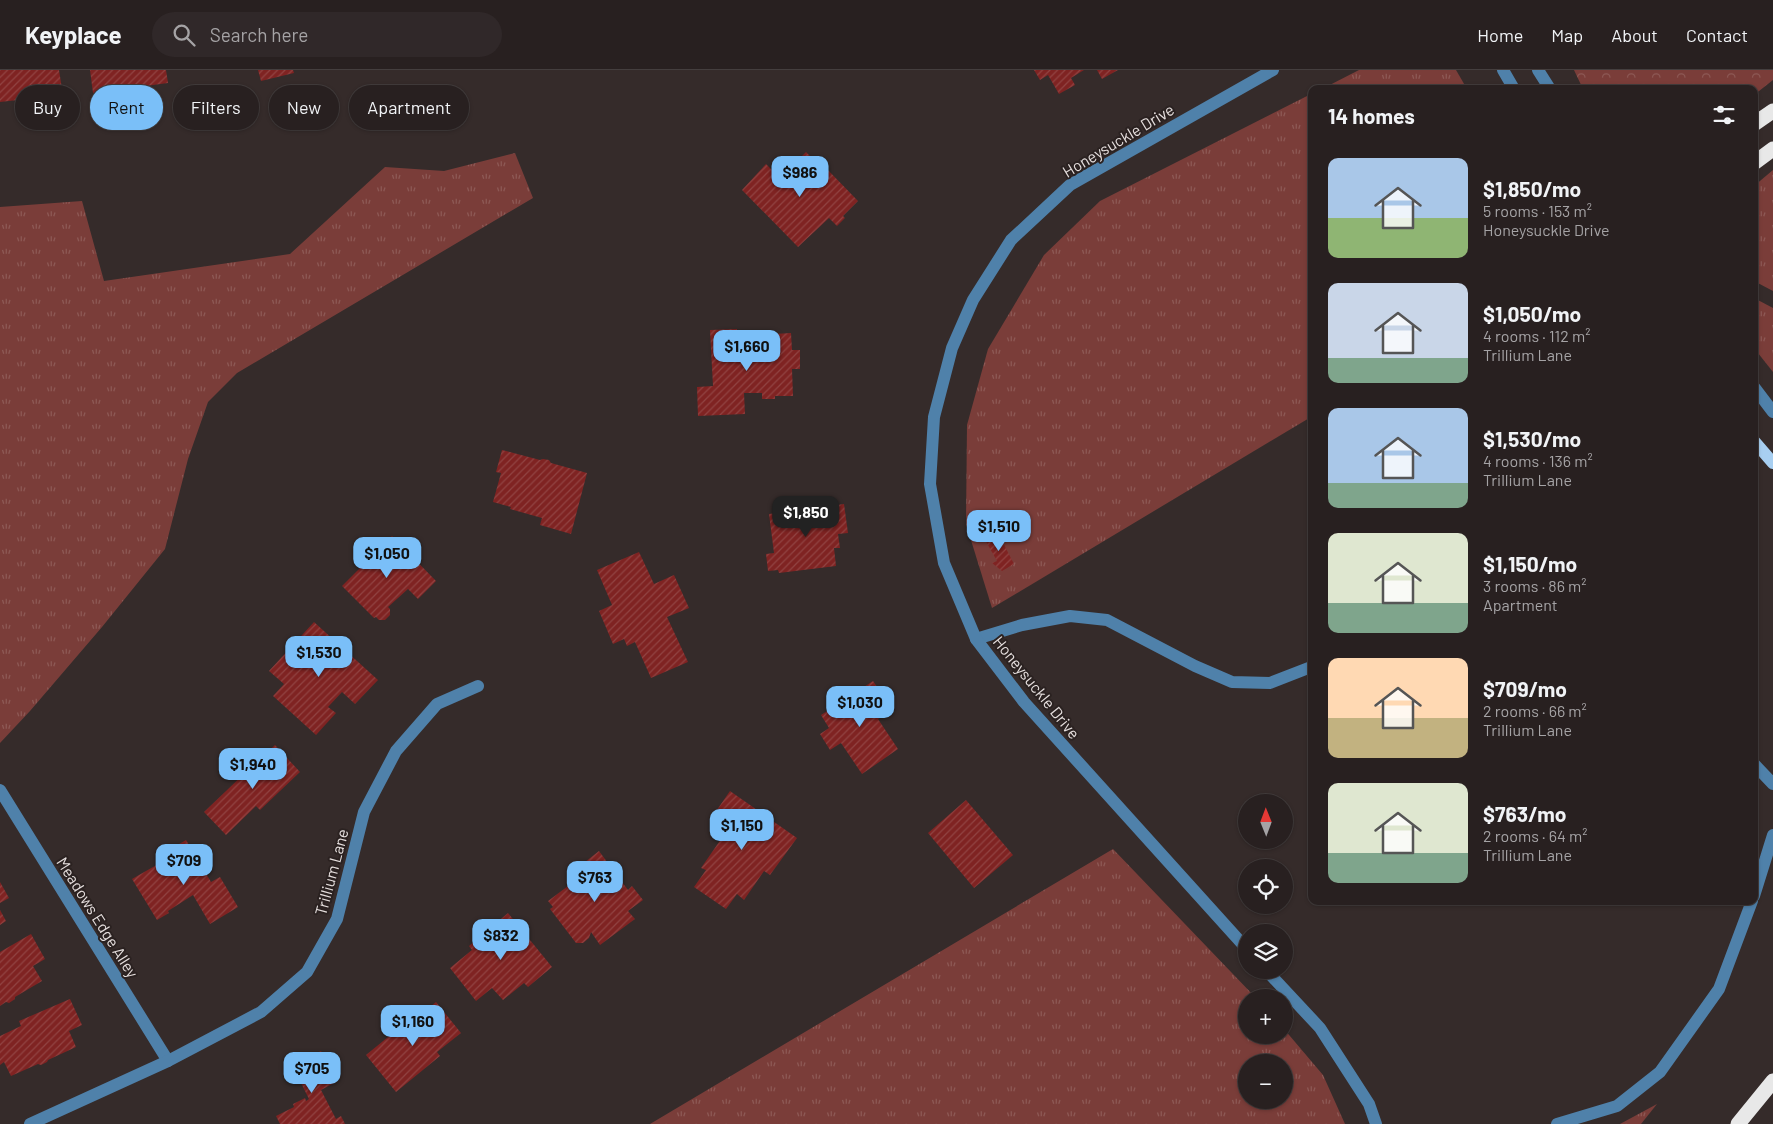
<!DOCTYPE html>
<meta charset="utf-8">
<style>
:root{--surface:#282020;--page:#302829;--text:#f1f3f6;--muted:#a5a3a5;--line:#443e3e;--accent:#7abff8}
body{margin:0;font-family:Barlow,sans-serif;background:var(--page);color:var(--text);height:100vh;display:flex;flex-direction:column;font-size:19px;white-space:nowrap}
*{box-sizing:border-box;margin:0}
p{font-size:16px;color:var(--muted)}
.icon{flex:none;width:28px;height:28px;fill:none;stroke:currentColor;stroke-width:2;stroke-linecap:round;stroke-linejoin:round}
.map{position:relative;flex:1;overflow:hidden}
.side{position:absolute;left:1308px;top:15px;width:450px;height:820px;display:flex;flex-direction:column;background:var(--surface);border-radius:10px;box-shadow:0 1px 4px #0004,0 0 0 1px var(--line)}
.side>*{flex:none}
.guide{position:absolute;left:15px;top:15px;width:475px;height:45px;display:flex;gap:10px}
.needle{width:32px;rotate:359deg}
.tools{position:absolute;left:1238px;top:724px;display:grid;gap:10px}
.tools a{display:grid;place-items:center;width:55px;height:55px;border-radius:50%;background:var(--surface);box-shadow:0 1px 4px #0004,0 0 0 1px var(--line);font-size:25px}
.price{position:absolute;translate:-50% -42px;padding:0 11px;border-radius:10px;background:var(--accent);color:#111;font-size:16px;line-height:32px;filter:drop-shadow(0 1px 2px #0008)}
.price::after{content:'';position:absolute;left:50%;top:30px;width:15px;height:11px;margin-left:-8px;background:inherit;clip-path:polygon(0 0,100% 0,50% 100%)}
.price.current{background:#222;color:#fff}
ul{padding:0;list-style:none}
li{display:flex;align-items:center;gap:15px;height:125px;padding:0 20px}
li span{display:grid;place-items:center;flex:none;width:140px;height:100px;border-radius:10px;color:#555}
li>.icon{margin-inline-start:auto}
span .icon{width:60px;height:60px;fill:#fffc;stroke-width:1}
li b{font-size:21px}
h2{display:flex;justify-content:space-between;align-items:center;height:60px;padding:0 20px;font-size:21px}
.chip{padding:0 18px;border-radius:22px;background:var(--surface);box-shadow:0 1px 4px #0004,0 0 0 1px var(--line);font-size:18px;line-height:45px}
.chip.current{background:var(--accent);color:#111}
header{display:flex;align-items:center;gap:30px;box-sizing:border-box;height:70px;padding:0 25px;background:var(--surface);border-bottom:1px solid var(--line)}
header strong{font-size:24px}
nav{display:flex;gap:28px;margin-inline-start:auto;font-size:18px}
.search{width:350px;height:45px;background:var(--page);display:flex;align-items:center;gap:12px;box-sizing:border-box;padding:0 18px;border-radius:28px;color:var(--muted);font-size:19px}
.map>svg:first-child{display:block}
.grass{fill:url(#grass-tufts);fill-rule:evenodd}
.park{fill:url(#park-crowns)}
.building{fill:url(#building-hatch)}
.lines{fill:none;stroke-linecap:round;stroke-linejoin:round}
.minor{stroke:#4f81aa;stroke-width:12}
.major{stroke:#a8cff1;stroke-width:12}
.highway{stroke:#e8e8e8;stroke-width:15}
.labels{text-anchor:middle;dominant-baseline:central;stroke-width:4;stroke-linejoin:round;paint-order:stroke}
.street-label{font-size:16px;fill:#e7e0df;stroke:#2b2221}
</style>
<header>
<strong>Keyplace</strong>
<div class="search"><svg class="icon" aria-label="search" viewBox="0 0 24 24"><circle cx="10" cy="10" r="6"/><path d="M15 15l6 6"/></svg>Search here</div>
<nav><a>Home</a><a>Map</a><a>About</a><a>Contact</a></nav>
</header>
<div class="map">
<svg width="1773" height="1054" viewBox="0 0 1773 1054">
<defs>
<pattern id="grass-tufts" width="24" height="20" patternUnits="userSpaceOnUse" patternTransform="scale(1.25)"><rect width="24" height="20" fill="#7a3d39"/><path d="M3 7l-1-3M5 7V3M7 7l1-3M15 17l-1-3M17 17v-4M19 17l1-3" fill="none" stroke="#8d5955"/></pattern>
<pattern id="park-crowns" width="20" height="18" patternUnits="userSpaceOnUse" patternTransform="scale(1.25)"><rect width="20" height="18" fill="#7a3d39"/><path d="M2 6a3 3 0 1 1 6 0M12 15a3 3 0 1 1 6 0" fill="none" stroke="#8d5955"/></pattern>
<pattern id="building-hatch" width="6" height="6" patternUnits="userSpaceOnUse" patternTransform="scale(1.25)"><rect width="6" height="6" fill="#7f2322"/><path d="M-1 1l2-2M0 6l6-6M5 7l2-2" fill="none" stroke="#914342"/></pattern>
</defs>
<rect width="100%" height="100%" fill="#352b2a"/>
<g class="grass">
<path d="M1359,0H1456L1467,19H1322Z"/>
<path d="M1311,24V347L992,538L966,454L967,355L988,279L1044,185L1100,131Z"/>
<path d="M515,83L533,128L237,303L208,332L188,389L165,479L102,557L30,641L0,673V137L82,131L104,211L290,184L385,97L444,101Z"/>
<path d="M1773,100V221L1754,211V116Z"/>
<path d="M1754,228L1773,238V302L1754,278Z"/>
<path d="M1113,779L1255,927L1246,928V965H1284V959L1323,1005L1345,1054H650ZM1246,992H1284V1030H1246Z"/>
<path d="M1657,1034L1641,1054H1620Z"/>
</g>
<path class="park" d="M1574,0H1773V10L1754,25V19H1583Z"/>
<g class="building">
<path d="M0,0H59L62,19L33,22L34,36L19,37L18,30L0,32Z"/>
<path d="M90,0H166L168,13L93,23Z"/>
<path d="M258,0H293L294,3L261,11Z"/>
<path d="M1034,0H1084L1071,8L1075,15L1059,24L1048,5L1040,10Z"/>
<path d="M1097,0H1118L1102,9Z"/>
<path d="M806,82L812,88L814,86L819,91L817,92L823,99L825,97L858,131L843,146L845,148L837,156L829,148L798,177L742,120L766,94L776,104L786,94L790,98Z"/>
<path d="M737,259V274L774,273V264L791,263L792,280H800V299H792L793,326H775V329H762V323H744L745,344L698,346L697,317L713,316L710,260Z"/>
<path d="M502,380L540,390L543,389L549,390L551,393L587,403L571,464L540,455L542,448L510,439L511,437L493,432L501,403L496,402Z"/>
<path d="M844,434L848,463L838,464L840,478H834L836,496L779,503L778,500L768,501L766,484L774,483L769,444Z"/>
<path d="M997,461L1014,494L1002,501L992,493L997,491L984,468Z"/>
<path d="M392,466L436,511L418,529L408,519L388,537L390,539V545L385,550H379L376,547L374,548L342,516L360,498L358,496L362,491L365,493L369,489V484L375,479H380Z"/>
<path d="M639,482L654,514L674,505L689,538L667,547L688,592L651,608L635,572L627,576L624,569L613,574L599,541L612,535L597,500Z"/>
<path d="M314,552L378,610L355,634L342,622L328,637L336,643L316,665L273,626L284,614L269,601Z"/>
<path d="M873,611L893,640L878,649L898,679L862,704L841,673L830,680L820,664L829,658L821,645Z"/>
<path d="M275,675L300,702L260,740L256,736L226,765L204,742L248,700L247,698L256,689L257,691Z"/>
<path d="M730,721L797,768L770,805L764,801L744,830L737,824L726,839L694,817L706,800L701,798L726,762L710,750Z"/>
<path d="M966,730L1013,785L974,818L928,763Z"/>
<path d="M186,770L211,812L220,807L238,837L210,854L193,825L168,841L169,843L157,850L132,809L174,785L171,779Z"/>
<path d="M599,781L628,820L632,816L643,830L628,841L635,849L600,875L591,862L589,868L583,873H576L550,839L553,837L548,831L580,807L576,801L586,794L585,792Z"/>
<path d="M0,812L9,828L0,833Z"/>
<path d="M0,840L6,851L0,855Z"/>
<path d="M508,843L552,897L528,917L524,913L503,930L492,918L476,931L450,898L472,880L469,876Z"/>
<path d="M31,864L45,889L33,896L42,911L15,927V929L9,933L6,932L0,936V882Z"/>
<path d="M70,929L82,955L69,961L76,977L48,990L47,992L41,995L38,994L11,1006L4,992L0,995V966L21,956L19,951Z"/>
<path d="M436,932L461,963L437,982L440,986L396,1022L366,985L410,949L412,952Z"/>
<path d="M321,981L336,1012L321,1020L336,1049L341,1046L345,1054H280L276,1046L294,1037L293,1034L305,1028L306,1031L309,1029L292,995Z"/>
</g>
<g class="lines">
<g class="minor">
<path d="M1503,0L1514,19"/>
<path d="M1538,0L1550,19"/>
<path d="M1754,317L1773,342"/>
<path d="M976,569L1022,555L1070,546L1107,550L1195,596L1232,612L1270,613L1311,597"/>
<path d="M1754,694L1773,714"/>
<path d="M0,720L168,991"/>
<path d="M1754,826L1773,765"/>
<path d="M1246,878L1024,632L976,569L944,493L930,414L934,347L952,278L973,230L1011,170L1070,115L1273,0"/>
<path d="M1266,900L1320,958L1369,1034L1376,1054"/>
<path d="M30,1054L168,991L261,942L307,902L337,849L364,742L396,681L437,634L478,616"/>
<path d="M1557,1054L1617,1036L1660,1002L1719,919L1752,831"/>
</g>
<path class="major" d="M1754,371L1773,393"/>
<g class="highway">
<path d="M1754,54L1773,41"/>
<path d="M1754,93L1773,79"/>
<path d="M1738,1054L1773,1011"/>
</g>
</g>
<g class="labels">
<g class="street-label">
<text transform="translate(1118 70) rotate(-31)">Honeysuckle Drive</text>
<text transform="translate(1037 617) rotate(51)">Honeysuckle Drive</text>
<text transform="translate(331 802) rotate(-75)">Trillium Lane</text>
<text transform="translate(98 847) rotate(58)">Meadows Edge Alley</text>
</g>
</g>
</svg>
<div class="tools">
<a><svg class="needle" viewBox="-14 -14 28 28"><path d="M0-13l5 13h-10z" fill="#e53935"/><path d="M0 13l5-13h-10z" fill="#a5a3a5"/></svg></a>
<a><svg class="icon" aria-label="locate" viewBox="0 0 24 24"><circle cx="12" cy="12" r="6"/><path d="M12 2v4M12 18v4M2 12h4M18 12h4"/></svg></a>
<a><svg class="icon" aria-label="layers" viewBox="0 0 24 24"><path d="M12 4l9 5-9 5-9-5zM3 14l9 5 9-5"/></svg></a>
<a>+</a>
<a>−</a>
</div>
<b class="price" style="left:800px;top:128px">$986</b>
<b class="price" style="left:747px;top:302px">$1,660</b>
<b class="price current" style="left:806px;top:468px">$1,850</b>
<b class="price" style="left:999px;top:482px">$1,510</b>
<b class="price" style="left:387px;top:509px">$1,050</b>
<b class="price" style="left:319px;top:608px">$1,530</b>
<b class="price" style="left:860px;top:658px">$1,030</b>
<b class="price" style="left:253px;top:720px">$1,940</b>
<b class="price" style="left:742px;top:781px">$1,150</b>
<b class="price" style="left:184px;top:816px">$709</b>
<b class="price" style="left:595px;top:833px">$763</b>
<b class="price" style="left:501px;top:891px">$832</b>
<b class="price" style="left:413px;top:977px">$1,160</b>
<b class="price" style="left:312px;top:1024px">$705</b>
<div class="guide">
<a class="chip">Buy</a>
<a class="chip current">Rent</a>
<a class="chip">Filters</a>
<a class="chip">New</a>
<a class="chip">Apartment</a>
</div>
<section class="side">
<h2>14 homes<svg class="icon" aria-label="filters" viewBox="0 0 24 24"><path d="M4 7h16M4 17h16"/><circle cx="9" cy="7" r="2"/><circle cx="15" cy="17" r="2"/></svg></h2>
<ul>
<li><span style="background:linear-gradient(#a9c7e8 60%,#8fb573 0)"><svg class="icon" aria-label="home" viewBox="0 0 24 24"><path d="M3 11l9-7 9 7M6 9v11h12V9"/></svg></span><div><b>$1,850/mo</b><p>5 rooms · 153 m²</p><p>Honeysuckle Drive</p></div></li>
<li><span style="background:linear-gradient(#c9d6e8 75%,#7fa58c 0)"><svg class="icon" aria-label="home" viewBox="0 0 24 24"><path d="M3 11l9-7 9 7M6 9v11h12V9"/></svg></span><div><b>$1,050/mo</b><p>4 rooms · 112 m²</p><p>Trillium Lane</p></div></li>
<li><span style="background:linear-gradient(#a9c7e8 75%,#7fa58c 0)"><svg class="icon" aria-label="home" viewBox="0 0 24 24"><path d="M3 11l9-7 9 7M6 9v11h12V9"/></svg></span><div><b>$1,530/mo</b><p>4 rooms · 136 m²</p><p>Trillium Lane</p></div></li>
<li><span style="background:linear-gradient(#dfe7d0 70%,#7fa58c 0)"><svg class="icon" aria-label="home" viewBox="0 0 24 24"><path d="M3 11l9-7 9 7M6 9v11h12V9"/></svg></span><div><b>$1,150/mo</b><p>3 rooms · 86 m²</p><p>Apartment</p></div></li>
<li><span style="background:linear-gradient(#ffd9b3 60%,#c2b280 0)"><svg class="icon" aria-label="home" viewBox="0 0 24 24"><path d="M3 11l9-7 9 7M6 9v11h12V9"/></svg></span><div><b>$709/mo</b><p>2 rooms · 66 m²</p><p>Trillium Lane</p></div></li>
<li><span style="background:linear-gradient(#dfe7d0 70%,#7fa58c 0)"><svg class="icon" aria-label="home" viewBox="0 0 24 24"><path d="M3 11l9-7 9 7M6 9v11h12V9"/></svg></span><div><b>$763/mo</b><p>2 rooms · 64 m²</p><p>Trillium Lane</p></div></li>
</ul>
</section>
</div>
